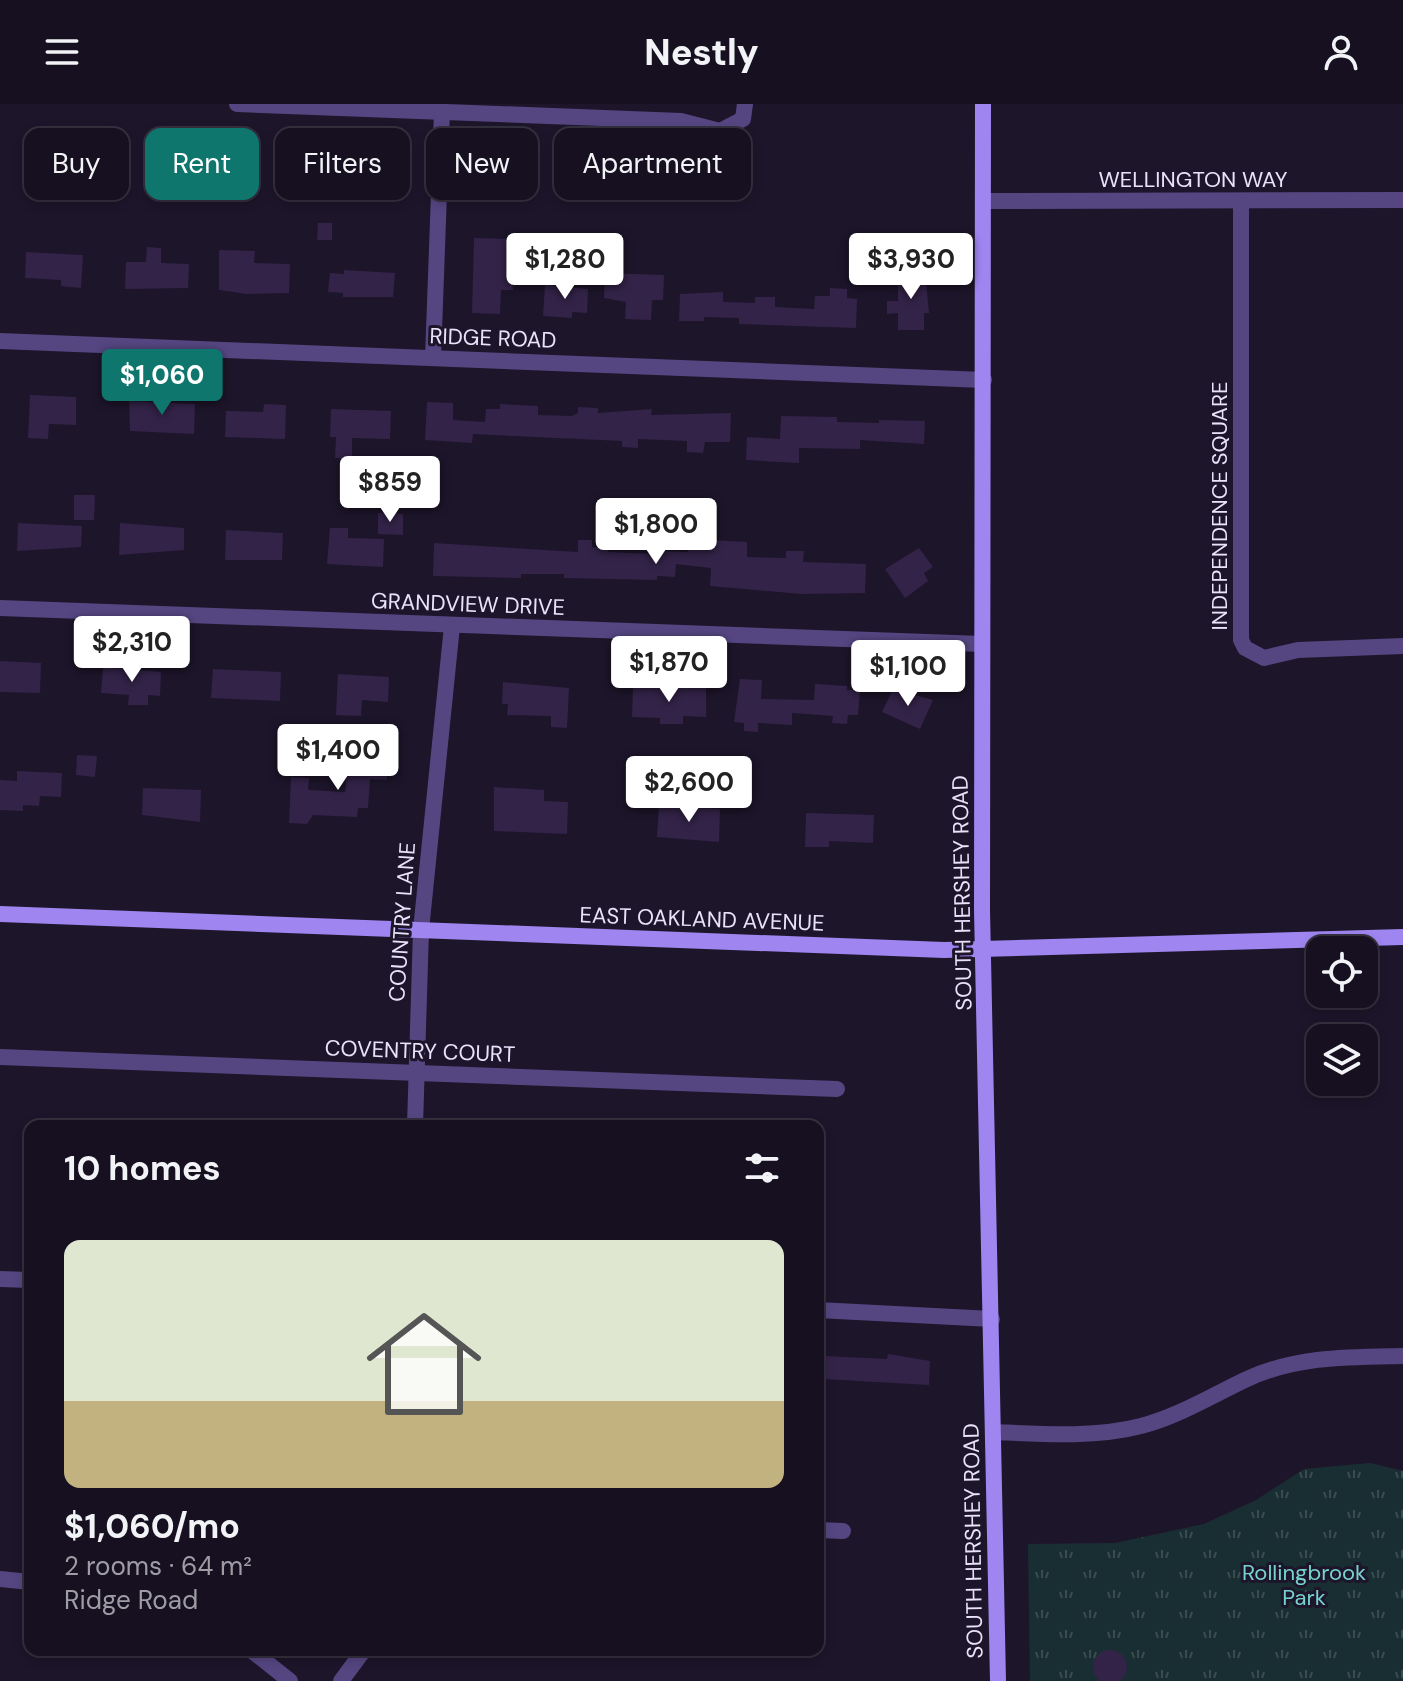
<!DOCTYPE html>
<meta charset="utf-8">
<style>
:root{--surface:#161020;--page:#231e2d;--text:#f1f3f6;--muted:#9e9da5;--line:#35303e;--accent:#0f766e}
body{margin:0;font-family:"DM Sans",sans-serif;background:var(--page);color:var(--text);height:100vh;display:flex;flex-direction:column;font-size:30px;white-space:nowrap}
*{box-sizing:border-box;margin:0}
p{font-size:26px;color:var(--muted)}
.icon{flex:none;width:44px;height:44px;fill:none;stroke:currentColor;stroke-width:2;stroke-linecap:round;stroke-linejoin:round}
.map{position:relative;flex:1;overflow:hidden}
.details{position:absolute;left:24px;top:1016px;width:800px;height:536px;display:flex;flex-direction:column;background:var(--surface);border-radius:16px;box-shadow:0 4px 12px #0003,0 0 0 2px var(--line)}
.details>*{flex:none}
.banner{position:absolute;left:24px;top:24px;width:800px;height:72px;display:flex;gap:16px}
.tools{position:absolute;left:1306px;top:832px;display:grid;gap:16px}
.tools a{display:grid;place-items:center;width:72px;height:72px;border-radius:16px;background:var(--surface);box-shadow:0 4px 12px #0003,0 0 0 2px var(--line);font-size:40px}
.price{position:absolute;translate:-50% -68px;padding:0 18px;border-radius:8px;background:#fff;color:#222;font-size:26px;line-height:52px;filter:drop-shadow(0 2px 4px #0008)}
.price::after{content:'';position:absolute;left:50%;top:48px;width:24px;height:18px;margin-left:-12px;background:inherit;clip-path:polygon(0 0,100% 0,50% 100%)}
.price.active{background:var(--accent);color:#fff}
ul{padding:0;list-style:none}
li{display:grid;align-content:center;gap:16px;height:424px;padding:0 40px}
li+li{border-top:2px solid var(--line)}
li span{display:grid;place-items:center;height:248px;border-radius:16px;color:#555}
li>.icon{margin-inline-start:auto}
span .icon{width:144px;height:144px;fill:#fffc;stroke-width:1}
li b{font-size:34px}
h2{display:flex;justify-content:space-between;align-items:center;height:96px;padding:0 40px;font-size:34px}
.tag{padding:0 28px;border-radius:16px;background:var(--surface);box-shadow:0 4px 12px #0003,0 0 0 2px var(--line);font-size:28px;line-height:72px}
.tag.active{background:var(--accent);color:#fff}
header{display:flex;justify-content:space-between;align-items:center;height:104px;padding:0 40px;background:var(--surface);font-size:36px;font-weight:800}
.map>svg:first-child{display:block}
.park{fill:url(#park-tufts)}
.building{fill:#332348}
.lines{fill:none;stroke-linecap:round;stroke-linejoin:round}
.minor{stroke:#554682;stroke-width:16}
.secondary{stroke:#9e85ef;stroke-width:16}
.labels{text-anchor:middle;dominant-baseline:central;stroke-width:6;stroke-linejoin:round;paint-order:stroke}
.street-label{font-size:22px;fill:#eae2fb;stroke:#1d152a}
.park-label{font-size:22px;fill:#76d3cf;stroke:#1d152a}
</style>
<header><svg class="icon" aria-label="menu" viewBox="0 0 24 24"><path d="M4 6h16M4 12h16M4 18h16"/></svg>Nestly<svg class="icon" aria-label="person" viewBox="0 0 24 24"><circle cx="12" cy="8" r="4"/><path d="M4 21q1-7 8-7t8 7"/></svg></header>
<div class="map">
<svg width="1403" height="1577" viewBox="0 0 1403 1577">
<defs>
<pattern id="park-tufts" width="24" height="20" patternUnits="userSpaceOnUse" patternTransform="scale(2)"><rect width="24" height="20" fill="#192e33"/><path d="M3 7l-1-3M5 7V3M7 7l1-3M15 17l-1-3M17 17v-4M19 17l1-3" fill="none" stroke="#3b4c51"/></pattern>
</defs>
<rect width="100%" height="100%" fill="#1d152a"/>
<path class="park" d="M1370,1359L1403,1367V1577H1030L1028,1440L1115,1439L1204,1420L1256,1396L1304,1365Z"/>
<g class="building">
<path d="M318,119H332V136H317Z"/>
<path d="M474,134L511,135L513,186H501L500,210L472,209Z"/>
<path d="M147,143L161,144V159L189,160L188,184L125,185L126,158H146Z"/>
<path d="M219,146L255,147L254,159L290,160L289,189L247,190L219,186Z"/>
<path d="M26,148L83,151L81,184L61,182V176L25,174Z"/>
<path d="M344,166L395,169L393,193H343V189L328,188L330,169L344,170Z"/>
<path d="M898,167H925L929,209H924V226H898V209L887,210V197H898Z"/>
<path d="M605,169L664,171L663,196H652L651,216L625,215L626,198L604,194Z"/>
<path d="M545,181L588,185L587,209L572,208V214L543,212Z"/>
<path d="M830,184L847,185V194L857,195L856,224L739,220V214L704,213V217H679L680,190L723,188V198L755,199V193H775V203L814,205L815,192H830Z"/>
<path d="M30,291L76,293V321L49,320L48,335L28,334Z"/>
<path d="M129,297L195,300L194,330L130,327Z"/>
<path d="M427,298L453,299V316L485,318L486,305H500V300L538,302V311L572,312L578,309V303L598,304V309L652,305L651,311L731,309L730,338H705L703,349L687,348V337L638,335V344L622,343V337L473,330L472,339L425,336Z"/>
<path d="M264,300L286,301L285,335L225,333L226,307L263,308Z"/>
<path d="M331,305L391,307L390,335L352,334V355L335,354L336,333H330Z"/>
<path d="M781,312L837,313V318L879,319V316L925,317L924,340L860,336V345L799,344V359L746,356L747,333L780,335Z"/>
<path d="M74,391H95L94,416H74Z"/>
<path d="M378,409L403,410V431L378,430Z"/>
<path d="M18,419L82,422L81,443L17,447Z"/>
<path d="M120,419L184,424V446L119,451Z"/>
<path d="M330,424H348V434L384,435L383,463L327,460Z"/>
<path d="M226,426L283,429L282,456H225Z"/>
<path d="M689,435L747,438V453L786,454V447H804L803,458L866,460L865,489L802,490L710,482L711,464L676,460L675,473L657,472V476L564,474V470H521V474L433,472L434,439L578,448V436H592V443L608,444V448L657,450L658,447L688,448Z"/>
<path d="M919,444L933,463L924,469L928,477L905,494L885,465Z"/>
<path d="M0,557L41,559L40,589L0,588Z"/>
<path d="M103,563L161,568L160,592L148,591V601H128L129,591L101,589Z"/>
<path d="M213,565L281,568L280,597L211,594Z"/>
<path d="M338,570L389,573L388,598L362,596L361,612L336,611Z"/>
<path d="M740,575L762,576L761,595L814,596L815,580L847,582V586H860L858,611H848L847,620L832,619L833,612L792,609V621L758,619V628L744,627V619L734,618Z"/>
<path d="M503,578L569,584L567,624L551,623V612L507,611L508,600H502Z"/>
<path d="M633,583L706,584V613L683,612V620H660V614L632,613Z"/>
<path d="M893,585L933,596L920,625L882,608Z"/>
<path d="M77,651L97,652L95,673L76,671Z"/>
<path d="M349,651L388,653L387,676L370,675L368,704H358L357,713L313,711L307,720L289,719L291,673L309,674L308,686L345,688Z"/>
<path d="M17,667L62,669L61,693L40,692L39,702L23,701V707L0,706V676L17,677Z"/>
<path d="M494,683L544,686V697L568,698L567,730L494,727Z"/>
<path d="M143,684L201,686L200,718L142,711Z"/>
<path d="M659,702L720,705L719,738L657,733Z"/>
<path d="M806,709L874,711L873,739L829,737V743H805Z"/>
<path d="M888,1250L930,1257L929,1281L824,1275L825,1252L887,1255Z"/>
<circle cx="1110" cy="1563" r="17"/>
</g>
<g class="lines">
<g class="minor">
<path d="M237,0L681,17L720,27L743,15L745,0"/>
<path d="M983,97L1403,96"/>
<path d="M1241,98V536L1245,544L1264,554L1298,546L1403,542"/>
<path d="M0,237L984,276"/>
<path d="M433,254L442,7"/>
<path d="M0,504L982,540"/>
<path d="M0,953L837,985"/>
<path d="M415,1022L421,826L452,522"/>
<path d="M0,1175L30,1176"/>
<path d="M818,1206L992,1215"/>
<path d="M994,1328C1040,1330 1095,1334 1141,1322C1179,1312 1211,1292 1247,1275C1297,1252 1349,1253 1403,1252"/>
<path d="M818,1426L843,1427"/>
<path d="M0,1475L30,1478"/>
<path d="M251,1546L290,1577"/>
<path d="M341,1577L364,1546"/>
</g>
<g class="secondary">
<path d="M983,0L982,806L998,1577"/>
<path d="M0,810L944,846L1403,833"/>
</g>
</g>
<g class="labels">
<g class="street-label">
<text x="1193" y="75">WELLINGTON WAY</text>
<text transform="translate(493 234) rotate(2)">RIDGE ROAD</text>
<text transform="translate(1219 402) rotate(-90)">INDEPENDENCE SQUARE</text>
<text transform="translate(468 500) rotate(2)">GRANDVIEW DRIVE</text>
<text transform="translate(962 789) rotate(-91)">SOUTH HERSHEY ROAD</text>
<text transform="translate(702 815) rotate(2)">EAST OAKLAND AVENUE</text>
<text transform="translate(402 818) rotate(-86)">COUNTRY LANE</text>
<text transform="translate(420 947) rotate(2)">COVENTRY COURT</text>
<text transform="translate(973 1437) rotate(-91)">SOUTH HERSHEY ROAD</text>
</g>
<g class="park-label">
<text x="1304" y="1468">Rollingbrook<tspan x="1304" dy="25">Park</tspan></text>
</g>
</g>
</svg>
<div class="tools">
<a><svg class="icon" aria-label="locate" viewBox="0 0 24 24"><circle cx="12" cy="12" r="6"/><path d="M12 2v4M12 18v4M2 12h4M18 12h4"/></svg></a>
<a><svg class="icon" aria-label="layers" viewBox="0 0 24 24"><path d="M12 4l9 5-9 5-9-5zM3 14l9 5 9-5"/></svg></a>
</div>
<b class="price" style="left:565px;top:197px">$1,280</b>
<b class="price" style="left:911px;top:197px">$3,930</b>
<b class="price active" style="left:162px;top:313px">$1,060</b>
<b class="price" style="left:390px;top:420px">$859</b>
<b class="price" style="left:656px;top:462px">$1,800</b>
<b class="price" style="left:132px;top:580px">$2,310</b>
<b class="price" style="left:669px;top:600px">$1,870</b>
<b class="price" style="left:908px;top:604px">$1,100</b>
<b class="price" style="left:338px;top:688px">$1,400</b>
<b class="price" style="left:689px;top:720px">$2,600</b>
<div class="banner">
<a class="tag">Buy</a>
<a class="tag active">Rent</a>
<a class="tag">Filters</a>
<a class="tag">New</a>
<a class="tag">Apartment</a>
</div>
<section class="details">
<h2>10 homes<svg class="icon" aria-label="filters" viewBox="0 0 24 24"><path d="M4 7h16M4 17h16"/><circle cx="9" cy="7" r="2"/><circle cx="15" cy="17" r="2"/></svg></h2>
<ul>
<li><span style="background:linear-gradient(#dfe7d0 65%,#c2b280 0)"><svg class="icon" aria-label="home" viewBox="0 0 24 24"><path d="M3 11l9-7 9 7M6 9v11h12V9"/></svg></span><div><b>$1,060/mo</b><p>2 rooms · 64 m²</p><p>Ridge Road</p></div></li>
</ul>
</section>
</div>
